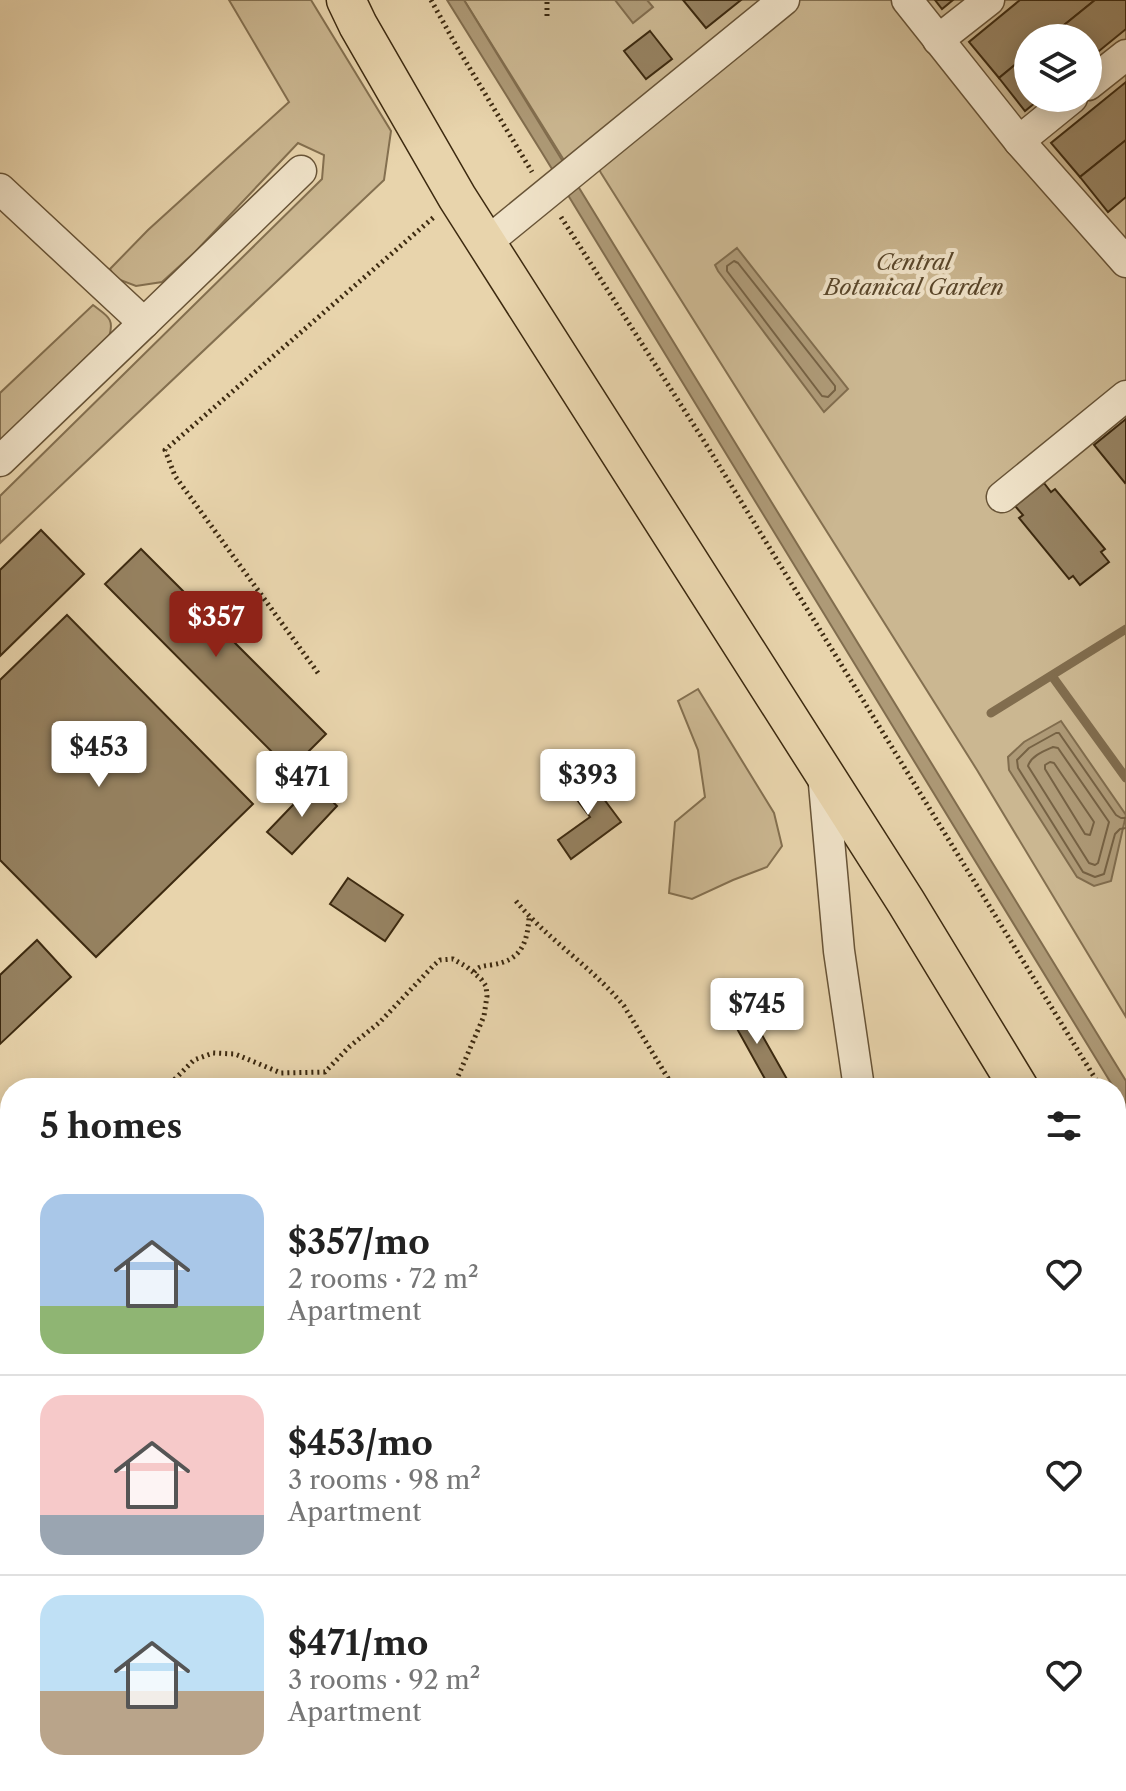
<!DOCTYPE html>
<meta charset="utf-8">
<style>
:root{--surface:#fff;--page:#f6f6f6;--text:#222;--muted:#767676;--line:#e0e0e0;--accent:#8f2418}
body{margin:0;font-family:"Libre Caslon Text",serif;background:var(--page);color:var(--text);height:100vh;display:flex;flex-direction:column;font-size:30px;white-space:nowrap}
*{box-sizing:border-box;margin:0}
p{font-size:26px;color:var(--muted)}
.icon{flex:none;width:44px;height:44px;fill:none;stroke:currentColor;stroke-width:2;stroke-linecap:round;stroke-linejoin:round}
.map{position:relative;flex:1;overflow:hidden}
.panel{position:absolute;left:0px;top:1078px;width:1126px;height:714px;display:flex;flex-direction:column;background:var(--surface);border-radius:32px 32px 0 0;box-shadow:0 4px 20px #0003}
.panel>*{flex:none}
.fabs{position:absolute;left:1014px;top:24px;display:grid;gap:16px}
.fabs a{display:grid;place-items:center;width:88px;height:88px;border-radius:50%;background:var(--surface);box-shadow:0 4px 20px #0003;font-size:40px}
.price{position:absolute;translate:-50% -68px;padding:0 18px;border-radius:8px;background:#fff;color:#222;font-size:26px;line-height:52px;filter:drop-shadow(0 2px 4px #0008)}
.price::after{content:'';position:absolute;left:50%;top:48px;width:24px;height:18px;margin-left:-12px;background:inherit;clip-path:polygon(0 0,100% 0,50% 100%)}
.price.selected{background:var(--accent);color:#fff}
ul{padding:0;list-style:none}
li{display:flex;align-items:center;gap:24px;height:200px;padding:0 40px}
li+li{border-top:2px solid var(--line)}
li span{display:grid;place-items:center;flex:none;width:224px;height:160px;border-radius:24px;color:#555}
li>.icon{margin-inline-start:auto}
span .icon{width:96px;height:96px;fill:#fffc;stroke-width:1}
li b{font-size:34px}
h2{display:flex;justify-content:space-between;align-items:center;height:96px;padding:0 40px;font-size:34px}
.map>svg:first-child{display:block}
.green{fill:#cbb791;stroke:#847050;stroke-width:2;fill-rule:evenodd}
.water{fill:#ae9a77;stroke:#816d4e;stroke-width:2}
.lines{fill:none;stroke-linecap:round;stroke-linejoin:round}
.shore{stroke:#766244;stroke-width:2}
.stream{stroke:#816d4e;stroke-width:9}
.building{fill:#968261;stroke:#3d2a10;stroke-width:2}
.minor-casing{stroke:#685437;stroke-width:33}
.major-casing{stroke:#3d2a10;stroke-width:41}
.path{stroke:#3d2a10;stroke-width:5;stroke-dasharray:2 4;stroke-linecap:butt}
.minor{stroke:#f0e3c9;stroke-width:30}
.major{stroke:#e8d4ac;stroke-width:38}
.labels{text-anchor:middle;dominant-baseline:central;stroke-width:8;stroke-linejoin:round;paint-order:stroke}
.park-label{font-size:22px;font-style:italic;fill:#59462a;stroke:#f0e3c9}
</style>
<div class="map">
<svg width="1126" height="1791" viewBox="0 0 1126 1791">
<rect width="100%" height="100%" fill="#e8d4ac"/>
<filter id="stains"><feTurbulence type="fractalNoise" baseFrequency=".0025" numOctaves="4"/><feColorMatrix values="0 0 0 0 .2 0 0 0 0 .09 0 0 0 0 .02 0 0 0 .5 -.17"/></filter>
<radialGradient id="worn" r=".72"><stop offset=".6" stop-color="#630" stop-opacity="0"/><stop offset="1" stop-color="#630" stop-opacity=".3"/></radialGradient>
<g class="green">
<path d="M229,0H311L391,131L384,180L0,543V496L322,179L324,155L298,143L195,252L162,282L136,286L115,278L110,269L148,230L289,102Z"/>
<path d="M464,0H1126V1017L977,770L601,173L587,147L567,165ZM1028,38H1088V98H1028Z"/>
<path d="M93,305C107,316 115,318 109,337L0,445V393Z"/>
<path d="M698,689L774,813L782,846L767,867L733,880L692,899L669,893L675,822L705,797L698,750L678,701Z"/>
</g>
<g class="water">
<path d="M447,0H464L1126,1081V1108L1116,1091V1088H1114L541,151Z"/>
<path d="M615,0H647L653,7L633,23Z"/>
<path d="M737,248L848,389L824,412L718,271L715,265Z"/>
<path d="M1061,721L1126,815L1111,881L1094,886L1077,877L1009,770L1008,757L1024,742Z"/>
</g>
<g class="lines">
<g class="shore">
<path d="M734,261L738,263L835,386V390L828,397L822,396L727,271V266Z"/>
<path d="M1053,747L1058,748L1109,822L1098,863L1095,865L1089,863L1028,766C1031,756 1044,751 1053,747Z"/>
<path d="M1050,762L1054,763L1094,822L1090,835L1085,834L1045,769V765Z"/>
<path d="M1126,818H1121L1116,815L1059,733H1056L1029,748L1017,760L1018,768L1083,872L1095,877L1104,874L1115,834L1120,829L1126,828"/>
</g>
<g class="stream">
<path d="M1052,676L1126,778"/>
<path d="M991,713L1126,629"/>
</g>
</g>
<g class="building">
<path d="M683,0H741L706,28Z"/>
<path d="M935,0H953L942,9Z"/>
<path d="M1020,0H1095L1048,38H1028V54L999,78L969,42Z"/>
<path d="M1095,0H1126V29L1088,60V38H1048Z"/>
<path d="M650,31L672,59L646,79L624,51Z"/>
<path d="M1028,54V98H1041L1025,111L999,78Z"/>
<path d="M1126,82V140L1080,177L1051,143Z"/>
<path d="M1126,140V197L1108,212L1080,177Z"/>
<path d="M1126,419V482L1125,483L1094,445Z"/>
<path d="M1044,483L1051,492L1055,489L1105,549L1101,552L1109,562L1080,585L1073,576L1069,579L1019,518L1023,515L1015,506Z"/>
<path d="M41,530L84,574L0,656V570Z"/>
<path d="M141,549L326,734L290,770L105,584Z"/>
<path d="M67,615L253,804L96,957L0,860V680Z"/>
<path d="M583,771L621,822L571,859L558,840L590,817L565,784Z"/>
<path d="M314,783L337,806L292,854L267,832Z"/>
<path d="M348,878L403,915L385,941L330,904Z"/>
<path d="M37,940L71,977L0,1044V975Z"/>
<path d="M741,998L792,1088H770L725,1007Z"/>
<path d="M447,1782H502L501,1791H445Z"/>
<path d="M646,1782H695L693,1791H645Z"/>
</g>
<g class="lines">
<g class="minor-casing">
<g id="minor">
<path d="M907,0L1019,141L1126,262"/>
<path d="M938,40L989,0"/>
<path d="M1088,85L1126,55"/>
<path d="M1019,141L1072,98"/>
<path d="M0,189L144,323L0,461"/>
<path d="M486,243L784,0"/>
<path d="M144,323L301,171"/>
<path d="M1002,497L1126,396"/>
<path d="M823,773L839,951L859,1088"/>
<path d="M982,1782L987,1791"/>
<path d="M55,1791L56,1782"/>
</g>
</g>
<g class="major-casing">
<g id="major">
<path d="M346,0L358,25L457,197L906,902L1019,1088"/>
<path d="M1116,1249L1126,1265"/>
</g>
</g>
<g class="path">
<path d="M431,0L457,47L532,172"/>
<path d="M547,16V0"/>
<path d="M561,217L704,441L1101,1088"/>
<path d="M318,673L175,476L165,450L434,217"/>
<path d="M516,901C548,940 592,967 624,1006L674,1088"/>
<path d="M474,972C479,966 483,966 491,965C520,961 527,945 529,918"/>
<path d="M166,1088L194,1060L213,1053L235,1054L281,1073L325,1072L349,1047L380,1022L434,965L440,960L453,959L467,967L481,979L486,986L487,996L484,1016L453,1088"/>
<path d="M1116,1113L1126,1130"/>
</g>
<use href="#minor" class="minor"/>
<use href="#major" class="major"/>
</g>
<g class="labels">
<g class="park-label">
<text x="914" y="262">Central<tspan x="914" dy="25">Botanical Garden</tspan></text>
</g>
</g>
<rect width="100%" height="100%" filter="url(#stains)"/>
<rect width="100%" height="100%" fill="url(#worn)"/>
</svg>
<div class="fabs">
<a><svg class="icon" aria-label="layers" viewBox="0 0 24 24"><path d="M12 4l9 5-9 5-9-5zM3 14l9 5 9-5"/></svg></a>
</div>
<b class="price selected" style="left:216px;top:659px">$357</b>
<b class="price" style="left:99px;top:789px">$453</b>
<b class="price" style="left:588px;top:817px">$393</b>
<b class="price" style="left:302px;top:819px">$471</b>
<b class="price" style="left:757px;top:1046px">$745</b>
<section class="panel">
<h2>5 homes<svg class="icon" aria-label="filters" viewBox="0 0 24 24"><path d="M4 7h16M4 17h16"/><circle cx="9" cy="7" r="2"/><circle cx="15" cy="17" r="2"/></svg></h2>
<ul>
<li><span style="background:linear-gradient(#a9c7e8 70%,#8fb573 0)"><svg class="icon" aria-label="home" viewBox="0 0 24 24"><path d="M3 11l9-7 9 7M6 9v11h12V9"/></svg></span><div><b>$357/mo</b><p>2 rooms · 72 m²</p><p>Apartment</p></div><svg class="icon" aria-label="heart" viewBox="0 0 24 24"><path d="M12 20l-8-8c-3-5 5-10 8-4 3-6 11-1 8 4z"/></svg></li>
<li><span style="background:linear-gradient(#f6c9c9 75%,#9aa5b1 0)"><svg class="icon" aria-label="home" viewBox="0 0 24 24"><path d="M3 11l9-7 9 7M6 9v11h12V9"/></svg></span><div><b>$453/mo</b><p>3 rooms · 98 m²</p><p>Apartment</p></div><svg class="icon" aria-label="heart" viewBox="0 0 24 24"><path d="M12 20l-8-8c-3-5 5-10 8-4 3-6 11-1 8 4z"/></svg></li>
<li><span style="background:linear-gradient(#bfe0f5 60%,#b9a48a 0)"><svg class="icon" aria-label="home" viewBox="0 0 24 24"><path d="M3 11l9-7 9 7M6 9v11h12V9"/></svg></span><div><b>$471/mo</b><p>3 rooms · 92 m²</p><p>Apartment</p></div><svg class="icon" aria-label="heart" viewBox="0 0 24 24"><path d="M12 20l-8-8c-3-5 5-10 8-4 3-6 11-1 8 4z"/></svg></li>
</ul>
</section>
</div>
